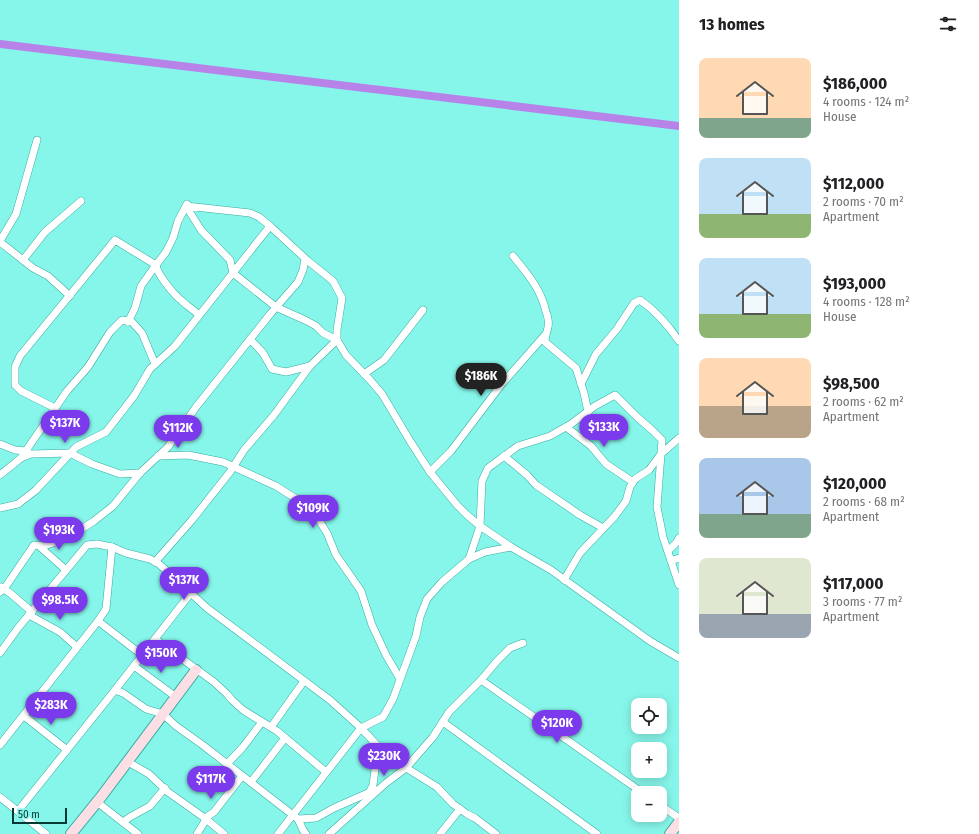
<!DOCTYPE html>
<meta charset="utf-8">
<style>
:root{--surface:#fff;--page:#f2f2f2;--text:#202124;--muted:#757577;--accent:#7c3aed}
body{margin:0;font-family:"Fira Sans Condensed",sans-serif;background:var(--page);color:var(--text);height:100vh;display:flex;flex-direction:column;font-size:15px;white-space:nowrap}
*{box-sizing:border-box;margin:0}
p{font-size:13px;color:var(--muted)}
.icon{flex:none;width:22px;height:22px;fill:none;stroke:currentColor;stroke-width:2;stroke-linecap:round;stroke-linejoin:round}
.map{position:relative;flex:1;overflow:hidden}
.details{display:flex;flex-direction:column;background:var(--surface);width:300px}
.details>*{flex:none}
.controls{position:absolute;left:631px;top:698px;display:grid;gap:8px}
.controls a{display:grid;place-items:center;width:36px;height:36px;border-radius:8px;background:var(--surface);box-shadow:0 2px 10px #0003;font-size:20px}
.scale{position:absolute;left:12px;bottom:10px;width:55px;box-sizing:border-box;padding-left:4px;border:2px solid #043935;border-top:0;font-size:11px;line-height:14px;white-space:nowrap;color:#043935;-webkit-text-stroke:3px #87f6ea;paint-order:stroke}
.price{position:absolute;translate:-50% -34px;padding:0 9px;border-radius:14px;background:var(--accent);color:#fff;font-size:13px;line-height:26px;filter:drop-shadow(0 1px 2px #0008)}
.price::after{content:'';position:absolute;left:50%;top:24px;width:12px;height:9px;margin-left:-6px;background:inherit;clip-path:polygon(0 0,100% 0,50% 100%)}
.price.on{background:#222;color:#fff}
ul{padding:0;list-style:none}
li{display:flex;align-items:center;gap:12px;height:100px;padding:0 20px}
li span{display:grid;place-items:center;flex:none;width:112px;height:80px;border-radius:8px;color:#555}
li>.icon{margin-inline-start:auto}
span .icon{width:48px;height:48px;fill:#fffc;stroke-width:1}
li b{font-size:17px}
h2{display:flex;justify-content:space-between;align-items:center;height:48px;padding:0 20px;font-size:17px}
main{display:flex;flex:1;min-height:0}
.map>svg:first-child{display:block}
.lines{fill:none;stroke-linecap:round;stroke-linejoin:round}
.canal{stroke:#b783e9;stroke-width:8}
.street-casing{stroke:#36aca2;stroke-width:8}
.secondary-casing{stroke:#36aca2;stroke-width:12}
.street{stroke:#fff;stroke-width:7}
.secondary{stroke:#fcdfe5;stroke-width:10}
</style>
<main>
<div class="map">
<svg width="679" height="834" viewBox="0 0 679 834">
<rect width="100%" height="100%" fill="#87f6ea"/>
<g class="lines">
<path class="canal" d="M0,44L679,126"/>
<g class="street-casing">
<g id="street">
<path d="M187,204L178,221L173,238L166,252L156,265C157,274 174,295 182,301C187,306 194,310 199,315"/>
<path d="M0,241L16,214L37,140"/>
<path d="M0,242L33,268L48,276L70,296"/>
<path d="M513,256C527,273 541,289 546,312C548,316 549,323 548,327C547,333 545,335 545,342L576,368L584,393L588,412"/>
<path d="M23,260L45,232L81,201"/>
<path d="M250,339L263,353L272,369L286,372L310,366"/>
<path d="M337,340L323,333L316,326L307,321L276,307L233,273L230,260L201,230L186,206L250,213L259,217L270,226L308,261L333,281L342,298L337,330V340L346,355L370,380L382,394L410,441L430,472L457,505L467,515L480,526L511,547L551,570L650,641L679,658"/>
<path d="M364,374L384,360L423,310"/>
<path d="M581,384L596,354L617,329L634,303L640,300C656,311 668,325 679,341"/>
<path d="M55,408L21,391L15,385V367L20,356L115,240L156,265L141,286L135,308L128,322"/>
<path d="M566,427L591,446L606,464L633,482"/>
<path d="M679,438L661,454L657,507L663,537L679,585"/>
<path d="M0,444L15,450L26,451L28,452"/>
<path d="M158,456L188,455L223,462L276,486L312,509L327,533L336,555L361,591L372,625L386,655L400,679"/>
<path d="M504,456L527,475L536,485L580,515L603,528"/>
<path d="M21,458L67,391L88,367L110,332L122,320L132,322L142,333L155,364"/>
<path d="M430,472L451,451L501,385L545,335"/>
<path d="M0,475L21,458L31,454L70,453L92,464L120,474L140,473"/>
<path d="M0,508L18,504L36,490L76,447L106,432L134,396L150,369L175,346L270,226"/>
<path d="M39,546L66,570"/>
<path d="M668,551L676,543L679,538"/>
<path d="M469,559L480,526L482,481L488,468L518,446L550,436L571,424L595,406L615,395L637,417L652,430L662,440L661,454L649,470L635,479L630,487L626,501L615,516L580,553L564,580"/>
<path d="M671,561L679,558"/>
<path d="M155,562L192,520L230,472L244,450L274,415L310,366L337,340"/>
<path d="M1,587L10,593L32,612"/>
<path d="M0,592L4,589L34,545L44,546L59,541L74,534L94,521L113,506L140,473L168,447L196,407L271,313L298,282L303,270L305,259"/>
<path d="M29,615L60,632L77,647"/>
<path d="M98,621L142,655"/>
<path d="M155,639L214,682L227,694L232,700L243,710L277,731L326,772"/>
<path d="M0,653L18,628L87,545L97,544L112,547L126,553L150,559L159,564L207,608L330,700L361,728L387,756L437,787L453,804L467,814L475,818L496,834"/>
<path d="M134,666L176,697"/>
<path d="M481,680L643,793"/>
<path d="M115,690L123,693L146,709L163,714L176,726L204,746L298,819L303,830L306,834"/>
<path d="M24,716L67,750"/>
<path d="M443,722L597,834"/>
<path d="M271,727L304,681"/>
<path d="M0,745L98,621L106,609L112,547"/>
<path d="M128,762L149,774L168,792L206,819L224,834"/>
<path d="M227,764L243,747L262,722"/>
<path d="M251,782L285,738"/>
<path d="M369,793L373,785L378,746"/>
<path d="M0,797L46,834"/>
<path d="M97,802L138,834"/>
<path d="M660,805L679,818"/>
<path d="M18,811L115,690L190,594"/>
<path d="M298,819L316,818L334,808L375,790"/>
<path d="M123,822L130,817L150,806L165,788"/>
<path d="M197,834L208,816L214,812L242,776"/>
<path d="M278,834L361,728L383,717L393,699L416,636L420,617L427,599L442,582L469,559L485,552L511,547"/>
<path d="M329,834L386,783L406,768L433,737L449,712L481,680L497,661L510,648L523,643"/>
<path d="M440,834L460,809"/>
</g>
</g>
<g class="secondary-casing">
<g id="secondary">
<path d="M71,834L101,797L196,670"/>
<path d="M670,834L679,822"/>
</g>
</g>
<use href="#street" class="street"/>
<use href="#secondary" class="secondary"/>
</g>
</svg>
<div class="controls">
<a><svg class="icon" aria-label="locate" viewBox="0 0 24 24"><circle cx="12" cy="12" r="6"/><path d="M12 2v4M12 18v4M2 12h4M18 12h4"/></svg></a>
<a>+</a>
<a>−</a>
</div>
<div class="scale">50 m</div>
<b class="price on" style="left:481px;top:397px">$186K</b>
<b class="price" style="left:65px;top:444px">$137K</b>
<b class="price" style="left:604px;top:448px">$133K</b>
<b class="price" style="left:178px;top:449px">$112K</b>
<b class="price" style="left:313px;top:529px">$109K</b>
<b class="price" style="left:59px;top:551px">$193K</b>
<b class="price" style="left:184px;top:601px">$137K</b>
<b class="price" style="left:60px;top:621px">$98.5K</b>
<b class="price" style="left:161px;top:674px">$150K</b>
<b class="price" style="left:51px;top:726px">$283K</b>
<b class="price" style="left:557px;top:744px">$120K</b>
<b class="price" style="left:384px;top:777px">$230K</b>
<b class="price" style="left:211px;top:800px">$117K</b>
</div>
<section class="details">
<h2>13 homes<svg class="icon" aria-label="filters" viewBox="0 0 24 24"><path d="M4 7h16M4 17h16"/><circle cx="9" cy="7" r="2"/><circle cx="15" cy="17" r="2"/></svg></h2>
<ul>
<li><span style="background:linear-gradient(#ffd9b3 75%,#7fa58c 0)"><svg class="icon" aria-label="home" viewBox="0 0 24 24"><path d="M3 11l9-7 9 7M6 9v11h12V9"/></svg></span><div><b>$186,000</b><p>4 rooms · 124 m²</p><p>House</p></div></li>
<li><span style="background:linear-gradient(#bfe0f5 70%,#8fb573 0)"><svg class="icon" aria-label="home" viewBox="0 0 24 24"><path d="M3 11l9-7 9 7M6 9v11h12V9"/></svg></span><div><b>$112,000</b><p>2 rooms · 70 m²</p><p>Apartment</p></div></li>
<li><span style="background:linear-gradient(#bfe0f5 70%,#8fb573 0)"><svg class="icon" aria-label="home" viewBox="0 0 24 24"><path d="M3 11l9-7 9 7M6 9v11h12V9"/></svg></span><div><b>$193,000</b><p>4 rooms · 128 m²</p><p>House</p></div></li>
<li><span style="background:linear-gradient(#ffd9b3 60%,#b9a48a 0)"><svg class="icon" aria-label="home" viewBox="0 0 24 24"><path d="M3 11l9-7 9 7M6 9v11h12V9"/></svg></span><div><b>$98,500</b><p>2 rooms · 62 m²</p><p>Apartment</p></div></li>
<li><span style="background:linear-gradient(#a9c7e8 70%,#7fa58c 0)"><svg class="icon" aria-label="home" viewBox="0 0 24 24"><path d="M3 11l9-7 9 7M6 9v11h12V9"/></svg></span><div><b>$120,000</b><p>2 rooms · 68 m²</p><p>Apartment</p></div></li>
<li><span style="background:linear-gradient(#dfe7d0 70%,#9aa5b1 0)"><svg class="icon" aria-label="home" viewBox="0 0 24 24"><path d="M3 11l9-7 9 7M6 9v11h12V9"/></svg></span><div><b>$117,000</b><p>3 rooms · 77 m²</p><p>Apartment</p></div></li>
</ul>
</section>
</main>
